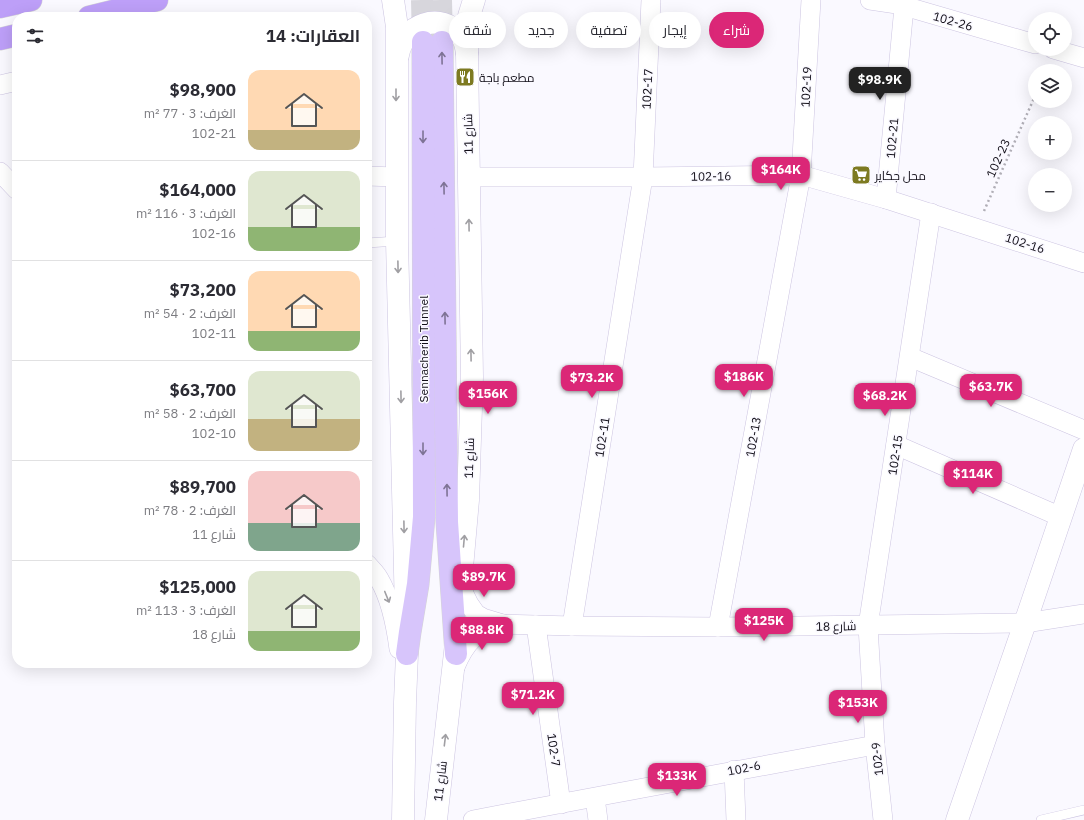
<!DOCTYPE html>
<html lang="ar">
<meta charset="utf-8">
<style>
:root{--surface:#fff;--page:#f7f7f7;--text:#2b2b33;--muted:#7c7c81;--line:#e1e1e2;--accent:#db2777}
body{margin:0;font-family:"IBM Plex Sans",Cairo,sans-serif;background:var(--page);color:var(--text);direction:rtl;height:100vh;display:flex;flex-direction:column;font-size:15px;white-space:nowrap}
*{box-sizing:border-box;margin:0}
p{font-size:13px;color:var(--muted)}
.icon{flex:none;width:22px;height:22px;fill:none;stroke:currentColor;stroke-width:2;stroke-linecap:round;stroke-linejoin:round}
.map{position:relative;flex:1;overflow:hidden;direction:ltr}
.sheet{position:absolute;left:12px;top:12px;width:360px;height:656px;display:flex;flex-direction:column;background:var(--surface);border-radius:16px;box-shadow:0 4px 16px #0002;direction:rtl}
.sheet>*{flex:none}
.top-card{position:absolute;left:384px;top:12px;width:380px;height:36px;direction:rtl;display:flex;gap:8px}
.controls{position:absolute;left:1028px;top:12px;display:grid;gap:8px}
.controls a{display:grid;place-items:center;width:44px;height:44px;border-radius:50%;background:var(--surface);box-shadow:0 4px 16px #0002;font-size:20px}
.price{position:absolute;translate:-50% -34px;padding:0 9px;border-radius:8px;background:var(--accent);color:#fff;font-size:13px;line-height:26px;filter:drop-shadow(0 1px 2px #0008)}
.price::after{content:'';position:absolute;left:50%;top:24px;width:12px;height:9px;margin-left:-6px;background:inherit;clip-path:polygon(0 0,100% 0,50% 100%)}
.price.selected{background:#222;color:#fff}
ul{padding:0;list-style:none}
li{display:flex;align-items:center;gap:12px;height:100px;padding:0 12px}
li+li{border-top:1px solid var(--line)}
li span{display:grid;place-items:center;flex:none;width:112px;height:80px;border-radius:12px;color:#555}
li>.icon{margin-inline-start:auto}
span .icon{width:48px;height:48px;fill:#fffc;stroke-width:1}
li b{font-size:17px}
h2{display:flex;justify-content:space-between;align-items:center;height:48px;padding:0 12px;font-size:17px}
.chip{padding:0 14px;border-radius:18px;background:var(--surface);box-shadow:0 4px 16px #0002;font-size:14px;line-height:36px}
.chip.selected{background:var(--accent);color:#fff}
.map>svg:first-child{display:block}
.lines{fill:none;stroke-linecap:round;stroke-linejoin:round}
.primary-tunnel{stroke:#d7d6dc;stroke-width:22;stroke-dasharray:22 11;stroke-linecap:butt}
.lane-casing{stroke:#ccc4e1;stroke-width:10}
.street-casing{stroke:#ccc4e1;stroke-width:20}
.secondary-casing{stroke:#ccc4e1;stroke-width:23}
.primary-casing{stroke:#d4d4d5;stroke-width:23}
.highway-casing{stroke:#d4d4d5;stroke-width:23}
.path{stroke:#b0aeb6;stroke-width:2.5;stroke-dasharray:2 3;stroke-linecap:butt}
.lane{stroke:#fff;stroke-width:9}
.street{stroke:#fff;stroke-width:19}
.secondary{stroke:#fff;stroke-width:22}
.primary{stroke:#d7c5fb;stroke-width:22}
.highway{stroke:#bd9ff8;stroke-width:22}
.oneway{stroke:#7e7395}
.oneway2{stroke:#a09fa3}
.labels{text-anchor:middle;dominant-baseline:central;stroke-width:3;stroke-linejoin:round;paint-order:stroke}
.street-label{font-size:12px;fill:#110e18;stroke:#faf9ff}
.poi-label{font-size:12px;fill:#110e18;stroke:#faf9ff;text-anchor:start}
</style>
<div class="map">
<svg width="1084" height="820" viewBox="0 0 1084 820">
<rect width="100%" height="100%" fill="#faf9ff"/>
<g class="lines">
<g class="primary-tunnel">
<path d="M422,0L423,42"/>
<path d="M441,0L442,42"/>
</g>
<g class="lane-casing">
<g id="lane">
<path d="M367,243L397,241"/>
<path d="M1041,820L1084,810"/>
</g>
</g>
<g class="street-casing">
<g id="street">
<path d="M870,0L897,4L1035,44"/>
<path d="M1053,49L1084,58"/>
<path d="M0,85L17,81"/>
<path d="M0,172L17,190"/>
<path d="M367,176L396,177"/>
<path d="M469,177H643L801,175L886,199L1084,263"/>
<path d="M886,199L904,7"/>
<path d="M910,357L1084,430"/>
<path d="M896,445L1061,517"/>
<path d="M367,564C371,569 376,573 379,579C391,599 396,626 399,649"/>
<path d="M462,580L464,594L469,604L476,614L483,618L503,624L572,626L718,627L1025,623L1084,614"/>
<path d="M536,625L561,804"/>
<path d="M572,626L643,177L651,0"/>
<path d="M718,627L801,175L811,0"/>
<path d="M455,667C466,641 476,631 503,624"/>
<path d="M734,770L736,820"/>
<path d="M595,798L598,820"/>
<path d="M473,820C607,795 741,769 875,745"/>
<path d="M883,820L875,745L868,626L931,213"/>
</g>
</g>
<g class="secondary-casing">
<g id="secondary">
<path d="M393,0L397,27V241L407,654L405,702L403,820"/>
<path d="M398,55C403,25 441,10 461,36C465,40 466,47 467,53"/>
<path d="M459,602L468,500L472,377L467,53L469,16L474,0"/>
<path d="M436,820L457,635"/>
<path d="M957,820L1025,623L1084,449"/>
</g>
</g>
<g class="primary-casing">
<g id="primary">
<path d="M442,42L447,522L456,654"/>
<path d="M407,654L410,632L418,584L424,517L423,42"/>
</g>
</g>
<g class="highway-casing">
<g id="highway">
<path d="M0,7L31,0"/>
<path d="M89,17L157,0"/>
<path d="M0,39L17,35"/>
</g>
</g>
<path class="path" d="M984,211L1035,96"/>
<use href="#lane" class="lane"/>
<use href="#street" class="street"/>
<use href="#secondary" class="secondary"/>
<use href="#primary" class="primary"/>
<use href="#highway" class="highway"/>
</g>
<defs><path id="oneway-shaft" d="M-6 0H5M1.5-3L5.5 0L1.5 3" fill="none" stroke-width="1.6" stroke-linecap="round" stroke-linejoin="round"/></defs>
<g class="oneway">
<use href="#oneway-shaft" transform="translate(442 58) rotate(-91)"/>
<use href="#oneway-shaft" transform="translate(423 137) rotate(90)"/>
<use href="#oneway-shaft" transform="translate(444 188) rotate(-91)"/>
<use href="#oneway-shaft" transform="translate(445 318) rotate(-91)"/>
<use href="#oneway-shaft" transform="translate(423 449) rotate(90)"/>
<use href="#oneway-shaft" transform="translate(447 490) rotate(-91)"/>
</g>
<g class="oneway2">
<use href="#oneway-shaft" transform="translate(396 95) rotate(90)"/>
<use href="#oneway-shaft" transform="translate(469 225) rotate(-91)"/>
<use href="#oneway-shaft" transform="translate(398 267) rotate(89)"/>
<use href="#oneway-shaft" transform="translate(471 355) rotate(-91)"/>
<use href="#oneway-shaft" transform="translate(401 397) rotate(89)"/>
<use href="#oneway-shaft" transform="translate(404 527) rotate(89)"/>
<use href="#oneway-shaft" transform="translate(464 541) rotate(-85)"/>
<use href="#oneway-shaft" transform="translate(387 597) rotate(68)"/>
<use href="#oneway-shaft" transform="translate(445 740) rotate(-83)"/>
</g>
<defs>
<g id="restaurant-square" transform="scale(1)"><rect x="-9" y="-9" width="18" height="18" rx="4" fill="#7d7a21" stroke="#faf9ff"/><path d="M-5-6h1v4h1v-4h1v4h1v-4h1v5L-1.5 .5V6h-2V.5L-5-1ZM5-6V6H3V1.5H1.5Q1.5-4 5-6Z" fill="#fff"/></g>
<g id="supermarket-square" transform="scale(1)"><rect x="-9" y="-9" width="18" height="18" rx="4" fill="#7d7a21" stroke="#faf9ff"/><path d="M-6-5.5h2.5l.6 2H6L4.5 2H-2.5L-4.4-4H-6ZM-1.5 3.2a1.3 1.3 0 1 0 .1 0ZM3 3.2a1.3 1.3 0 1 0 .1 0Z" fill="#fff"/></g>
</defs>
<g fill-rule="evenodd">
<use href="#restaurant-square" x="465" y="77"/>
<use href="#supermarket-square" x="861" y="175"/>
</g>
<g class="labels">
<g class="street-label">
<text transform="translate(953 21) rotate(16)">102-26</text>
<text transform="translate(806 87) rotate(-87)">102-19</text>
<text transform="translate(647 89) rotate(-87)">102-17</text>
<text transform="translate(468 134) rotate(-91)">شارع 11</text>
<text transform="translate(892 138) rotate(-85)">102-21</text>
<text transform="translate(998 158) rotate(-66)">102-23</text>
<text transform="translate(711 176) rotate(-1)">102-16</text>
<text transform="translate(1025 243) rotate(18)">102-16</text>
<text transform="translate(423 349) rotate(-90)">Sennacherib Tunnel</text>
<text transform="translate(602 437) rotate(-81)">102-11</text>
<text transform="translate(753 437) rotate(-80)">102-13</text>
<text transform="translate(895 455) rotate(-81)">102-15</text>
<text transform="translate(469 458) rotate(-88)">شارع 11</text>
<text transform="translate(836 626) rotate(-1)">شارع 18</text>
<text transform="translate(554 750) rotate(82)">102-7</text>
<text transform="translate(877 759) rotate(-96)">102-9</text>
<text transform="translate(744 768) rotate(-11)">102-6</text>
<text transform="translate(440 781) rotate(-83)">شارع 11</text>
</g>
<g class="poi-label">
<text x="479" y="77">مطعم باجة</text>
<text x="875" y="175">محل جكاير</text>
</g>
</g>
</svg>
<div class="controls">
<a><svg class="icon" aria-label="locate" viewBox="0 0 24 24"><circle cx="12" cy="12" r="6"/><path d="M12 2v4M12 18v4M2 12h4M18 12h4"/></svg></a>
<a><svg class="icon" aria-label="layers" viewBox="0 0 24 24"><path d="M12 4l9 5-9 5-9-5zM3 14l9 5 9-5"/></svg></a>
<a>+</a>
<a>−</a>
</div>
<b class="price selected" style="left:880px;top:101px">$98.9K</b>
<b class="price" style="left:781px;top:191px">$164K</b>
<b class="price" style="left:744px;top:398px">$186K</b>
<b class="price" style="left:592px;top:399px">$73.2K</b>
<b class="price" style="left:991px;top:408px">$63.7K</b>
<b class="price" style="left:488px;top:415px">$156K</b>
<b class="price" style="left:885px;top:417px">$68.2K</b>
<b class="price" style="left:973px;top:495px">$114K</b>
<b class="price" style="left:484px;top:598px">$89.7K</b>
<b class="price" style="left:764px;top:642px">$125K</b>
<b class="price" style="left:482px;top:651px">$88.8K</b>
<b class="price" style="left:533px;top:716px">$71.2K</b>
<b class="price" style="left:858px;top:724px">$153K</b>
<b class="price" style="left:677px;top:797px">$133K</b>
<div class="top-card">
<a class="chip selected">شراء</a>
<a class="chip">إيجار</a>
<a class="chip">تصفية</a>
<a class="chip">جديد</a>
<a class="chip">شقة</a>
</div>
<section class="sheet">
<h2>العقارات: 14<svg class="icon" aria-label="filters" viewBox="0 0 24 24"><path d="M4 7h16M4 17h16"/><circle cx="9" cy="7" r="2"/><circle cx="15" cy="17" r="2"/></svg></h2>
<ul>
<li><span style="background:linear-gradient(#ffd9b3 75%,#c2b280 0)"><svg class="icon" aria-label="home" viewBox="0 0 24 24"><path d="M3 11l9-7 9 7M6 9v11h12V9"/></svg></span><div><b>$98,900</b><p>الغرف: 3 · 77 m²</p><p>102-21</p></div></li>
<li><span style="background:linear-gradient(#dfe7d0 70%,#8fb573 0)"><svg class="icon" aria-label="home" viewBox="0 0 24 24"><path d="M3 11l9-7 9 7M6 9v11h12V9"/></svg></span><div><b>$164,000</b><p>الغرف: 3 · 116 m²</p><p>102-16</p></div></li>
<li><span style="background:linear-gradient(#ffd9b3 75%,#8fb573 0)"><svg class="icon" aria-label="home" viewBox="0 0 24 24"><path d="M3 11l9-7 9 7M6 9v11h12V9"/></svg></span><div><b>$73,200</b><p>الغرف: 2 · 54 m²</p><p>102-11</p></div></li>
<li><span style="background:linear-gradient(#dfe7d0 60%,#c2b280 0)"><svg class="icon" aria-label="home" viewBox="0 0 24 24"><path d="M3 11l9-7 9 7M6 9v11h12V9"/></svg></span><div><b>$63,700</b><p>الغرف: 2 · 58 m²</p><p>102-10</p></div></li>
<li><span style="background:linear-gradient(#f6c9c9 65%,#7fa58c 0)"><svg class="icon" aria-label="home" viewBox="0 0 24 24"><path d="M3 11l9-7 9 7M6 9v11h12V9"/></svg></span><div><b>$89,700</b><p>الغرف: 2 · 78 m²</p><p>شارع 11</p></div></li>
<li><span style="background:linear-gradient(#dfe7d0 75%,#8fb573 0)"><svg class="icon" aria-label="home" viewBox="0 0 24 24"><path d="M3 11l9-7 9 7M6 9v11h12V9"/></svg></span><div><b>$125,000</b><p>الغرف: 3 · 113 m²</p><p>شارع 18</p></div></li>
</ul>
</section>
</div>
